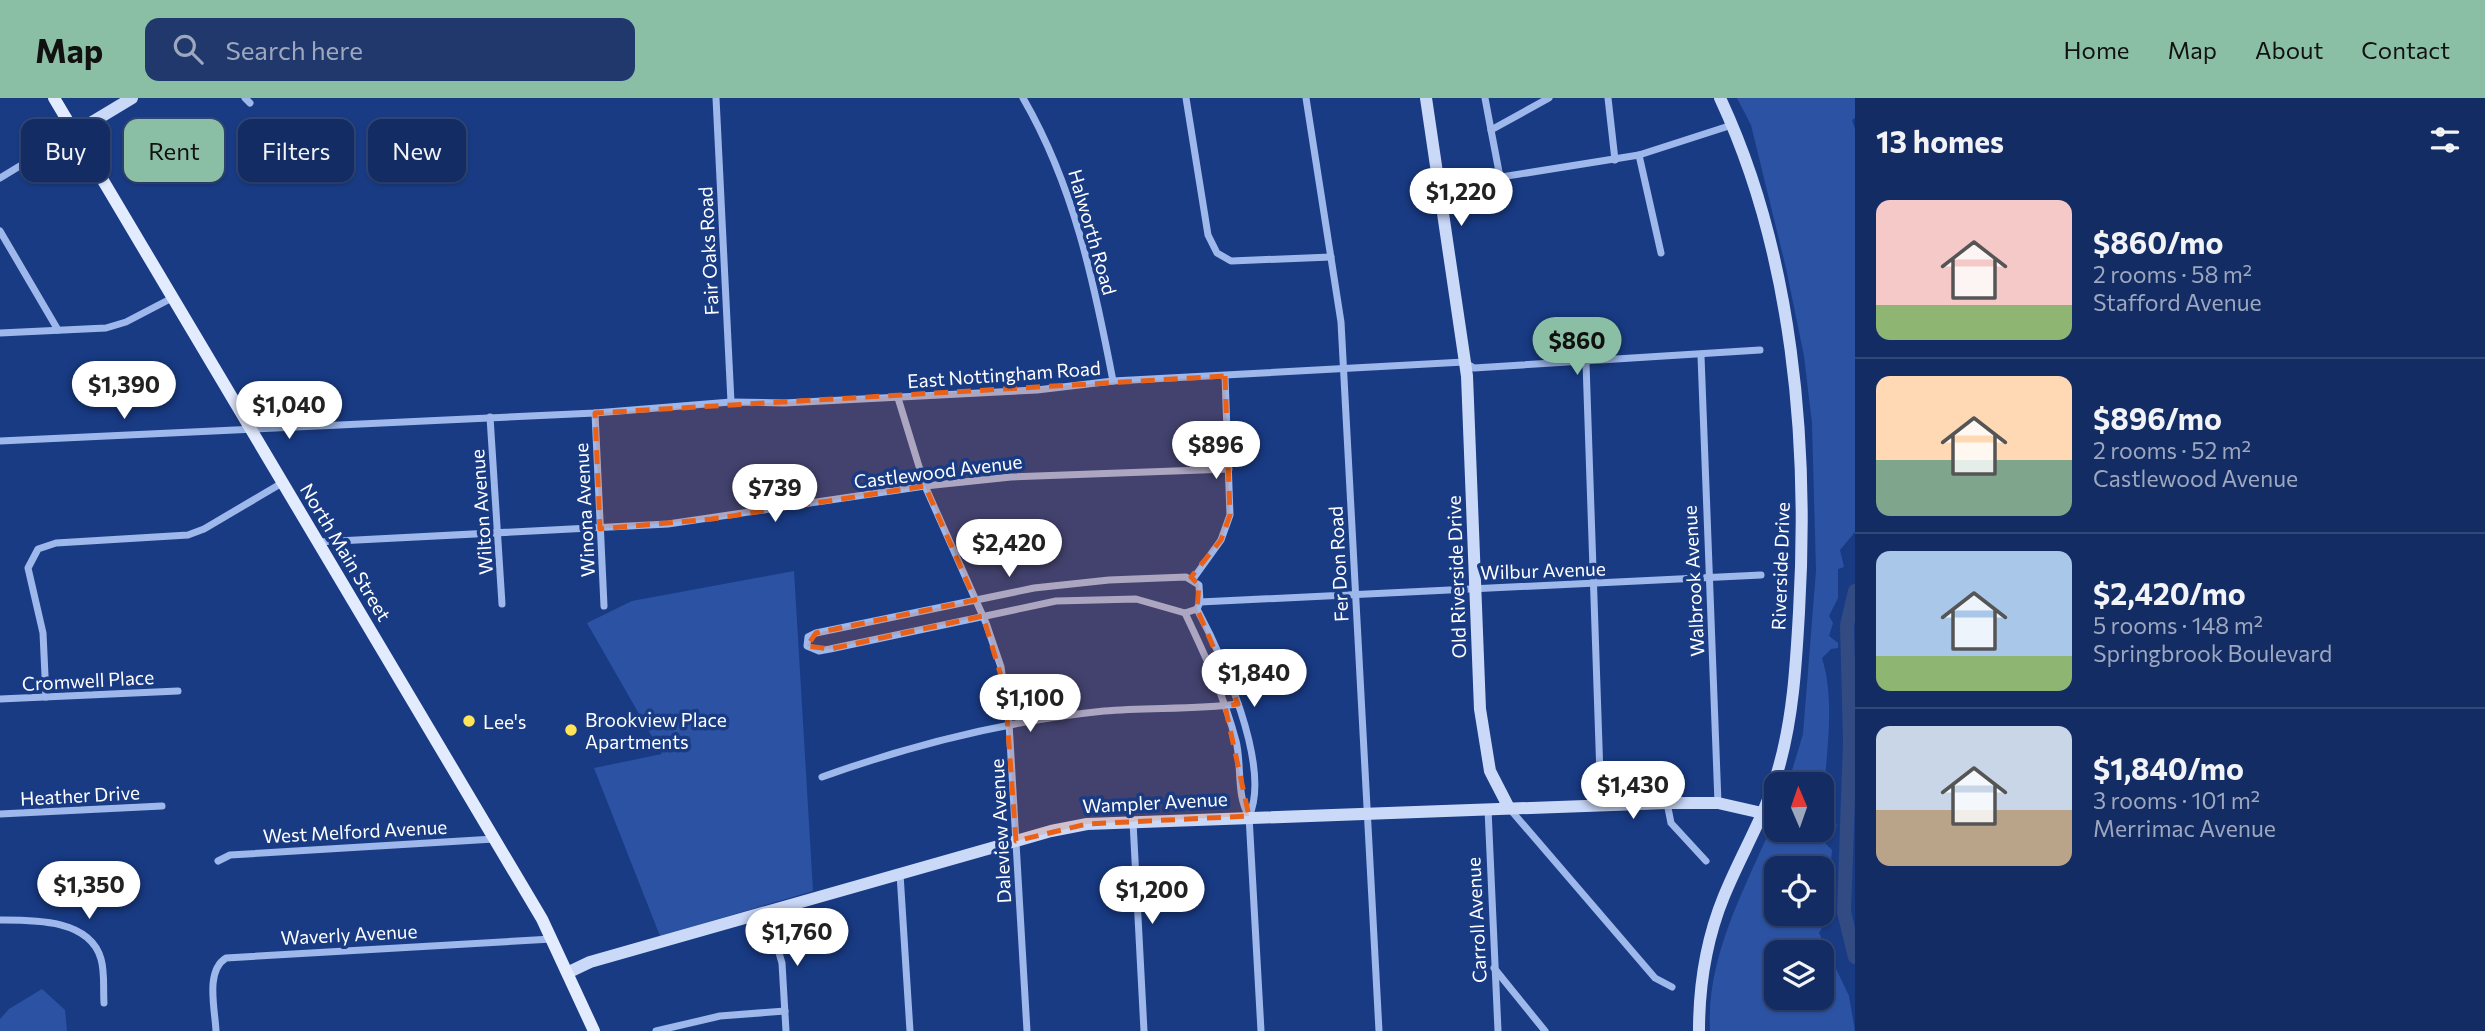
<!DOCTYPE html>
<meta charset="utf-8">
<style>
:root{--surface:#132c63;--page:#20386c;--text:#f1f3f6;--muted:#9da7be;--line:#324878;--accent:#8abfa5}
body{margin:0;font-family:Commissioner,sans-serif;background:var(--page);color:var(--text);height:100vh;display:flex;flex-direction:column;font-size:26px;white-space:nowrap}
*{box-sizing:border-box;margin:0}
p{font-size:23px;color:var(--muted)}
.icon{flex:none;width:38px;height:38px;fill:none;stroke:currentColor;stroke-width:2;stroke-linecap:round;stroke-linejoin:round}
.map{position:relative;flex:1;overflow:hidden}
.drawer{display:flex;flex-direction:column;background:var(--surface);width:630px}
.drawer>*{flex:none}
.top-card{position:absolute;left:21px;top:21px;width:665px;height:63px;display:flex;gap:14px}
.needle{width:46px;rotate:358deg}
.buttons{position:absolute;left:1764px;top:674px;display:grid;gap:14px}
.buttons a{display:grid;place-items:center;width:70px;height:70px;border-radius:14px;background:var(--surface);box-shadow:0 2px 5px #0004,0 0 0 2px var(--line);font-size:35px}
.price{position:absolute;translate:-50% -60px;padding:0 16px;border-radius:24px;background:#fff;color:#222;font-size:23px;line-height:46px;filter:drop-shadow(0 2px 4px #0008)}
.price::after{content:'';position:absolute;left:50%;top:42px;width:21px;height:16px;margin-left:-10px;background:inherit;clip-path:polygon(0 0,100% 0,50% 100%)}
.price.active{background:var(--accent);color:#111}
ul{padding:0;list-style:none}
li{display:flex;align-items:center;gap:21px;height:175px;padding:0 21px}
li+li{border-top:2px solid var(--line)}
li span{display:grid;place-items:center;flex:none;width:196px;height:140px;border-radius:14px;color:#555}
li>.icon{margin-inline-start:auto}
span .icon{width:84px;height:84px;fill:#fffc;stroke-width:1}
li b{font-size:30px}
h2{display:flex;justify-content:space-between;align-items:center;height:84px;padding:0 21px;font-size:30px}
.chip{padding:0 24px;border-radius:14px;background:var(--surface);box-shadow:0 2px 5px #0004,0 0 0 2px var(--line);font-size:24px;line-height:63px}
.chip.active{background:var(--accent);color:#111}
header{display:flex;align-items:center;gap:42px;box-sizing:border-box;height:98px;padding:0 35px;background:var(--accent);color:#111}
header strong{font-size:33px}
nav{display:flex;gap:38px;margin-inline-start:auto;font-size:24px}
.search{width:490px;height:63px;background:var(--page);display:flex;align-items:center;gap:18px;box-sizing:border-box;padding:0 24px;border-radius:14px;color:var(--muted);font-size:26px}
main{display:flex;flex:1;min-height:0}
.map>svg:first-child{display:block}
.green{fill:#2c53a3;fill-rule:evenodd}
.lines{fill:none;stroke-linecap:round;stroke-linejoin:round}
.river{stroke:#324b82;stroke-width:14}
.street{stroke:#9eb8ec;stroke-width:7}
.secondary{stroke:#cbd9f9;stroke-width:12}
.primary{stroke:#e3ebff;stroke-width:12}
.marked{fill:#e96118;fill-opacity:0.2;stroke:#e96118;stroke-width:5;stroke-dasharray:14 9;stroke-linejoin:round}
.poi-dot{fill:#ffe359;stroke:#193b84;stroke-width:2.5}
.labels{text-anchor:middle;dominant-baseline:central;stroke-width:7;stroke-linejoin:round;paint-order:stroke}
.street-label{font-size:19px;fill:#fff;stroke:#193b84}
.poi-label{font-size:19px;fill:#fff;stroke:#193b84;text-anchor:start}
</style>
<header>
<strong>Map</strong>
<div class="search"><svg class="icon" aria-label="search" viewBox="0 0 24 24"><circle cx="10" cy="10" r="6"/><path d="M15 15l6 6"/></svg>Search here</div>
<nav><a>Home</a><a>Map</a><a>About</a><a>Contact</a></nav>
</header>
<main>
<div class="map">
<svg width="1855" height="933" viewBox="0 0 1855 933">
<rect width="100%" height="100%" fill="#193b84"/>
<g class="green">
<path d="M1737,0H1855V20L1852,22L1855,31V434L1840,452L1844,469L1838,471V500L1829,518L1833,525L1829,538L1838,545V550L1831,551L1822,560C1834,599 1828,641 1825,682L1820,683L1826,687L1822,688L1788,686L1803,636L1816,473L1812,325L1804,258L1786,170L1751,27Z"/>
<path d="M794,473L813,793L660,838L594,670L662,656L587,525L632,503Z"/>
<path d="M1822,692L1829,701C1825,712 1828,721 1837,727L1833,739L1824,740L1823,743L1832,752L1828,794L1824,797L1831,814L1819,835L1849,898L1855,933H1710C1706,854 1748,787 1776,717V732H1822ZM1776,770H1822V816H1776ZM1776,854H1822V900H1776Z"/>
<path d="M42,891L65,912L67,933H0V921L9,911Z"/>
</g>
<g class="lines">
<path class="river" d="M1855,493L1847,527L1850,644L1844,814L1855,859"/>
<g class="street">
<path d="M245,0L250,5"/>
<path d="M716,0L731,304"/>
<path d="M1023,0C1074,88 1094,184 1113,283"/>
<path d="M1186,0L1208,137L1217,155L1231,163L1331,159"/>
<path d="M1306,0L1341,224L1379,933"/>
<path d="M1485,0L1491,32L1549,0"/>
<path d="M1608,0L1615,62"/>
<path d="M1491,32L1500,79"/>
<path d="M1639,57L1661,155"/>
<path d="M0,80L74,35"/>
<path d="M1439,89L1639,57L1732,27"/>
<path d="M0,133L58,232"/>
<path d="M0,235L106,230L126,224L172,200"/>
<path d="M1701,258L1718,705"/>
<path d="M1586,265L1601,707"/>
<path d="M898,300L925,388L986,525L1001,569L1009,625L1027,933"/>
<path d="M595,315L604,508"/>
<path d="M490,319L502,506"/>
<path d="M0,343L595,315L731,304L784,305L1037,292L1113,283L1464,264L1474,270L1760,252"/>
<path d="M318,444L668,426L925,388L1011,379L1229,371"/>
<path d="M1186,479L1199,487L1200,504L1197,511L1185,515L1136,501L1056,503L830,551L819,553L807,548L808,539L816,535L1034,490L1109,482Z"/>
<path d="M1193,481L1221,442L1230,417L1225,278"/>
<path d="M1200,504L1761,477"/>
<path d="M1197,511C1221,556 1272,669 1249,718"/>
<path d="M1185,515C1205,557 1224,598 1236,643C1242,666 1236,698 1249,718L1261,933"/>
<path d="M46,599L43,535L28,470L38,451L56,445L188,437L204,431L282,385"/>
<path d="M0,601L178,593"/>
<path d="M822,679C914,646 1006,623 1104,613C1148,609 1194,612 1238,606"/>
<path d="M1667,705L1671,725L1706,763"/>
<path d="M1509,710L1655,880L1672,889"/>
<path d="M1488,711L1498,933"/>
<path d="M0,716L162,708"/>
<path d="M1133,724L1144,933"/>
<path d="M218,763L230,757L494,741"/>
<path d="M900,776L910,933"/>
<path d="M767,815L782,865L786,933"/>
<path d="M0,822C34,822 90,821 101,861C105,875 103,891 104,905"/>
<path d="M1494,870L1545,933"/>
<path d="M216,933C215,911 205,873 226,860L552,841"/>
<path d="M656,933L720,918L785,913"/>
</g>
<g class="secondary">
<path d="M1426,0L1467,278L1480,611L1490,673L1509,710"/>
<path d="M74,35L132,0"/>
<path d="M569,874L590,864L1051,733L1087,726L1667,705H1718L1762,715"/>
<path d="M1699,933C1699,886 1706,842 1724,798C1741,756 1766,716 1778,672C1793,621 1796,567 1799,514C1809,344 1793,156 1720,0"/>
</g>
<path class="primary" d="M54,0L542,821L594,933"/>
</g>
<path class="marked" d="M1225,278L1230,417L1221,442L1191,479L1199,487L1197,511L1238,606L1225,608L1249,718L1087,726L1016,743L1005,591L983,518L830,551L807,548L816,535L975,502L925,388L712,421L600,431L595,315Z"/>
<g class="poi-dot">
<circle cx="469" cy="623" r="7"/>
<circle cx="571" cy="632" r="7"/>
</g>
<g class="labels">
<g class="street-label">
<text transform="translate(1093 134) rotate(74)">Halworth Road</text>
<text transform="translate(708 153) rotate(-93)">Fair Oaks Road</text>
<text transform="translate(1004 276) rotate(-4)">East Nottingham Road</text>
<text transform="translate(938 373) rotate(-7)">Castlewood Avenue</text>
<text transform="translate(584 412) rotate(-93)">Winona Avenue</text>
<text transform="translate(481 414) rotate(-94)">Wilton Avenue</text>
<text transform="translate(346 454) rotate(59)">North Main Street</text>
<text transform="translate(1338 466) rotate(-93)">Fer Don Road</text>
<text transform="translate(1780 468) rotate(-88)">Riverside Drive</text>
<text transform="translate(1543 472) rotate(-2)">Wilbur Avenue</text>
<text transform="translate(1456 479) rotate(-92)">Old Riverside Drive</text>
<text transform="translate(1693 483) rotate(-93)">Walbrook Avenue</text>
<text transform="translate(88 582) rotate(-3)">Cromwell Place</text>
<text transform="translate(80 697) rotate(-3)">Heather Drive</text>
<text transform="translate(1155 704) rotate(-3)">Wampler Avenue</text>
<text transform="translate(355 733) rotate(-3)">West Melford Avenue</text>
<text transform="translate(1000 733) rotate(-93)">Daleview Avenue</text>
<text transform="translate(1476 822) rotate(-93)">Carroll Avenue</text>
<text transform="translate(349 836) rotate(-3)">Waverly Avenue</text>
</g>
<g class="poi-label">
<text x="585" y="621">Brookview Place<tspan x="585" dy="22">Apartments</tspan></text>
<text x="483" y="623">Lee's</text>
</g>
</g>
</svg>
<div class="buttons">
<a><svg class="needle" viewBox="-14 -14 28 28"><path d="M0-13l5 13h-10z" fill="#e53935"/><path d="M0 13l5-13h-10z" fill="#9da7be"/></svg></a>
<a><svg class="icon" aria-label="locate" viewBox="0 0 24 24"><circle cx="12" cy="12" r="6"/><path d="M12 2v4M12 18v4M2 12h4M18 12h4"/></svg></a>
<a><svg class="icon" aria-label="layers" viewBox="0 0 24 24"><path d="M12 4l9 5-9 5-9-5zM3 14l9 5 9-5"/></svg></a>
</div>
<b class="price" style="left:1461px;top:130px">$1,220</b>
<b class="price active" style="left:1577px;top:279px">$860</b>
<b class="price" style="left:124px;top:323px">$1,390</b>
<b class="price" style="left:289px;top:343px">$1,040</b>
<b class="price" style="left:1216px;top:383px">$896</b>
<b class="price" style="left:775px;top:426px">$739</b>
<b class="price" style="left:1009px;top:481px">$2,420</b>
<b class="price" style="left:1254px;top:611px">$1,840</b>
<b class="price" style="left:1030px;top:636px">$1,100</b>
<b class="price" style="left:1633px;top:723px">$1,430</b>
<b class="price" style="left:89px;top:823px">$1,350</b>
<b class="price" style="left:1152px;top:828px">$1,200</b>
<b class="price" style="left:797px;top:870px">$1,760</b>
<div class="top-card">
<a class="chip">Buy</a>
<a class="chip active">Rent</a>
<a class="chip">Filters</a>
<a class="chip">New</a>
</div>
</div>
<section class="drawer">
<h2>13 homes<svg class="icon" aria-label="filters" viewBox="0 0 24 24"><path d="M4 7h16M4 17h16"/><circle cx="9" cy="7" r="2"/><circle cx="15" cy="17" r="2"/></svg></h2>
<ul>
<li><span style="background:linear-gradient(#f6c9c9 75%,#8fb573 0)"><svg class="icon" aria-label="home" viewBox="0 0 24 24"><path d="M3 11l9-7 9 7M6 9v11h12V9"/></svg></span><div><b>$860/mo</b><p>2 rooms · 58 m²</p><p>Stafford Avenue</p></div></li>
<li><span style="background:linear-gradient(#ffd9b3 60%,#7fa58c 0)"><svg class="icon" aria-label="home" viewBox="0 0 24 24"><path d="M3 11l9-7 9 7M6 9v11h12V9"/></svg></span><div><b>$896/mo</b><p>2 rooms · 52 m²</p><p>Castlewood Avenue</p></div></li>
<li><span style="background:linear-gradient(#a9c7e8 75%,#8fb573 0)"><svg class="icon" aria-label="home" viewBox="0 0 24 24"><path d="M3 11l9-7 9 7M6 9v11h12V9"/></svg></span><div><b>$2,420/mo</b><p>5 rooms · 148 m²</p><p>Springbrook Boulevard</p></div></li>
<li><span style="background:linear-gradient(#c9d6e8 60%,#b9a48a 0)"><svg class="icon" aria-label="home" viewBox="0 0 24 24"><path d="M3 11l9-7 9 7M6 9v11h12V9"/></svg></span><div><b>$1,840/mo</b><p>3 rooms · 101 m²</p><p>Merrimac Avenue</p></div></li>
</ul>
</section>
</main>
